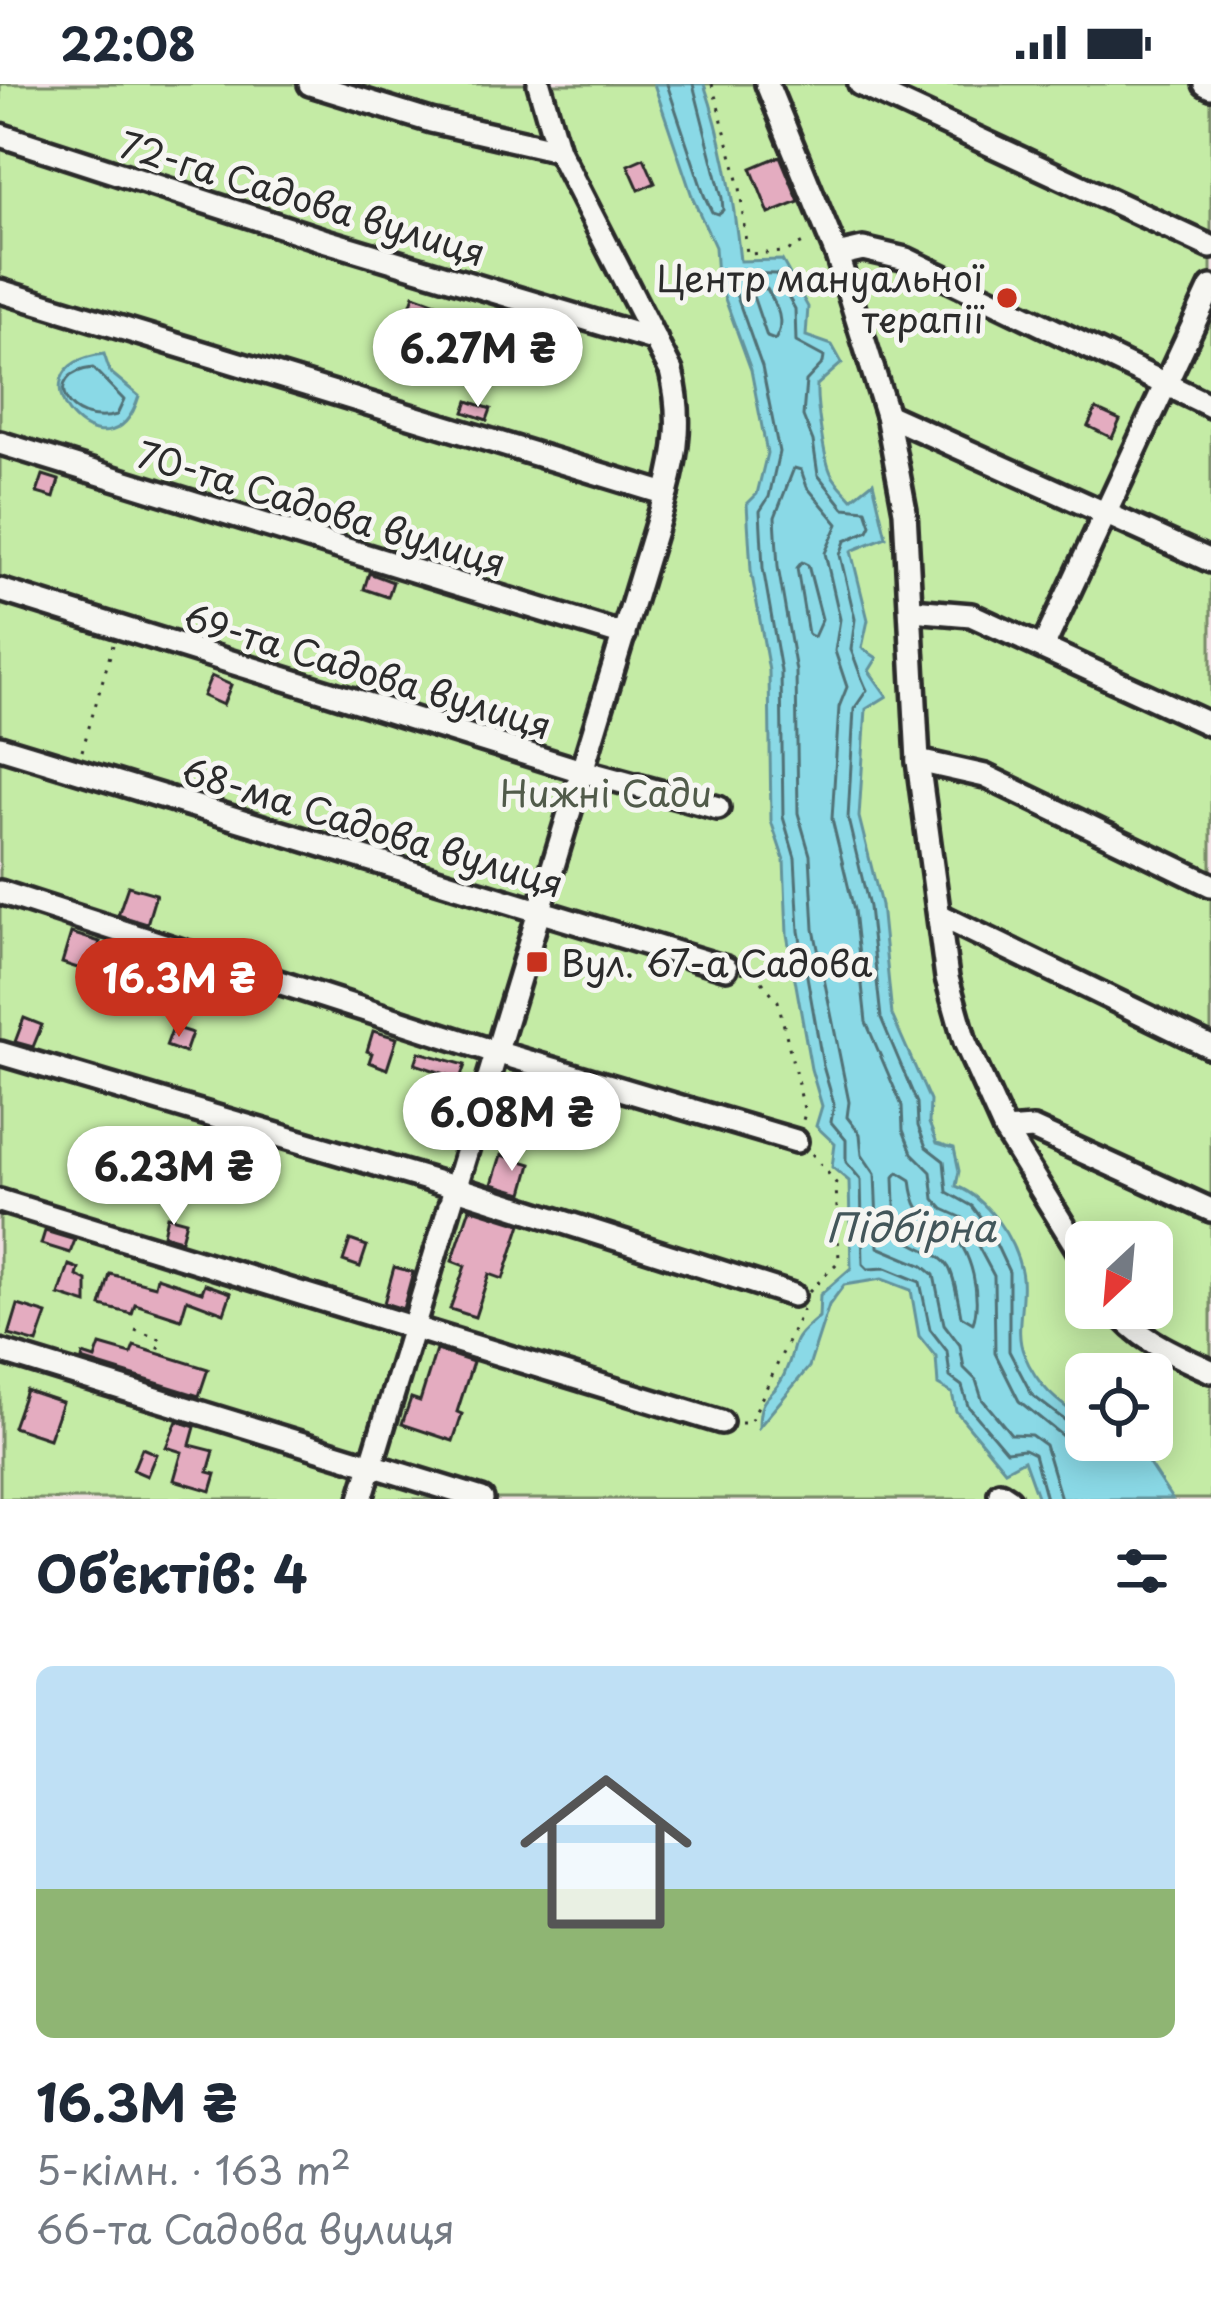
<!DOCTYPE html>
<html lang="uk">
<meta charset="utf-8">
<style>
:root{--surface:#fff;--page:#f2f2f3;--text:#1f2937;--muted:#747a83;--accent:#c8321e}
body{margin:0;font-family:"Playpen Sans",sans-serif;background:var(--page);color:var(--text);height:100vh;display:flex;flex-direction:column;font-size:45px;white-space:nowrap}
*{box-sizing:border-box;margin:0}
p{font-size:39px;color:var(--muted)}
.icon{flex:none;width:66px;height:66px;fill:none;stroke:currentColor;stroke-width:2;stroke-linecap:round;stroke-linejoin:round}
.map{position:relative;height:1415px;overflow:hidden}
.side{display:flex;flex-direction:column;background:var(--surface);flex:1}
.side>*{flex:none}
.needle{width:78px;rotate:206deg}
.controls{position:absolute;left:1065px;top:1137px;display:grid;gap:24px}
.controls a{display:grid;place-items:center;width:108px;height:108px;border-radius:18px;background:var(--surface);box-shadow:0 6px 30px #0003;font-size:60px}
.price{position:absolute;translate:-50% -102px;padding:0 27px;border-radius:42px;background:#fff;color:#222;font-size:39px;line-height:78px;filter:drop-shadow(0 3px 6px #0008)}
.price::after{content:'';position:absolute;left:50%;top:72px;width:36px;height:27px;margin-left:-18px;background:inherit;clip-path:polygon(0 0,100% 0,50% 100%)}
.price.current{background:var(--accent);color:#fff}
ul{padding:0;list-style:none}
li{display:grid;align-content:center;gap:24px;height:636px;padding:0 36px}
li span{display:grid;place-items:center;height:372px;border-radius:18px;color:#555}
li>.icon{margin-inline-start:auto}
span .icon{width:216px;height:216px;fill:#fffc;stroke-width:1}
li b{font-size:51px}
h2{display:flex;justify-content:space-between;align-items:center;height:144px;padding:0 36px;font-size:51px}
.status{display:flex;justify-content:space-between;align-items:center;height:84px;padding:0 60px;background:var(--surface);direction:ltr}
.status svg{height:33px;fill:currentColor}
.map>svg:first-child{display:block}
.green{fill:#c4eba5;stroke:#788b68;stroke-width:3;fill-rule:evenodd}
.water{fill:#8ad9e6;stroke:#64939b;stroke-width:3}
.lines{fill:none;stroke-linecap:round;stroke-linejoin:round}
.shore{stroke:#517176;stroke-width:3}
.building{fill:#e4acc0;stroke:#2b2b2b;stroke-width:3}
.minor-casing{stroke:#2b2b2b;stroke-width:30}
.path{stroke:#2b2b2b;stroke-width:3;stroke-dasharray:3 9;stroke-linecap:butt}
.minor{stroke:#f6f6f2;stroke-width:21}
.poi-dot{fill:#c8321e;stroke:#f6f6f2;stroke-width:4.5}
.labels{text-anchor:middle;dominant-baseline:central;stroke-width:10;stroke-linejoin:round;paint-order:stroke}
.street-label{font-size:36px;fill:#2b2b2b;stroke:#f6f6f2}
.poi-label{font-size:36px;fill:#2b2b2b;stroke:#f6f6f2;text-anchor:end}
.park-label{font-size:36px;fill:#515b4a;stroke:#f6f6f2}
.water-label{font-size:39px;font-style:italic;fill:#43565a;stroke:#f6f6f2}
</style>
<div class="status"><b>22:08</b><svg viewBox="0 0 49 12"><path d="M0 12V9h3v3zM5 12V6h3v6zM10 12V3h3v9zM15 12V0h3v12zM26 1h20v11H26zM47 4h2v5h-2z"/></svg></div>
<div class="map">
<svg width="1211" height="1415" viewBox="0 0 1211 1415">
<rect width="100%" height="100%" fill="#f1e0e3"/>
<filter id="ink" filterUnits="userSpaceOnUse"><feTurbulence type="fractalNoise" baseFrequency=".00833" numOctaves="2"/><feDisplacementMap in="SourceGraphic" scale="24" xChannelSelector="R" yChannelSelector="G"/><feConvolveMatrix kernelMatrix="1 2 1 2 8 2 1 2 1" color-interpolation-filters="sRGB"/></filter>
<g filter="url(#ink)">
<path class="green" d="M0,0H1211V1415H0ZM1086,1158H1152V1224H1086ZM1086,1290H1152V1356H1086Z"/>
<g class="water">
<path d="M654,0H704C724,58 734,117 740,177L782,176L808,223L806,252L832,261L842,279L817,301C816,319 824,377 832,391C837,400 846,408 852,415L873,398L886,453L851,467L868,536L862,564L877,574L869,587L887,612L866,625L859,733L881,821L892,931L930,1017L929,1039L937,1059L954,1064L959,1087L956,1102C987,1114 1014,1154 1021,1187C1027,1213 1013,1246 1024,1270C1037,1302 1058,1319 1086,1337V1356H1133L1172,1415H1038L1024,1376L1005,1386L956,1327L952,1309L938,1301L936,1273L919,1252L911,1206L882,1195L844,1201L829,1221L809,1283L759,1343C759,1308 772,1317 784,1291C800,1257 784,1262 819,1233L820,1211L851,1184L849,1097L832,1083L835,1060L816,1042L822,1022L811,985L787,850L784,776L771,737L769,587L751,486L747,420L757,410L767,369L751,286L717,193L715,163L693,115Z"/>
<path d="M104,270L110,288L139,312C110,408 0,282 104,270Z"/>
</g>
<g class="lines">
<g class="shore">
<path d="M667,0L704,111L712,128L718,130L723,126L722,114L693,0"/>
<path d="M757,204L767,205C777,222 786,239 775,256L767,253L753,212Z"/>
<path d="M93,284L124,316L117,331C67,345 39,290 93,284Z"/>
<path d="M802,478L808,481L822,535L814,553L808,550L797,484Z"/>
<path d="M898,1088L911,1096C915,1132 924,1129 949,1148C972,1164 982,1215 973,1239L961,1232C949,1163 949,1182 896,1150L894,1093Z"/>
<path d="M1046,1415L1034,1370L1024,1365L1006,1367L968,1322L962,1302L950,1293L947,1267L930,1245L920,1198L886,1184L868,1185L863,1180L861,1096L846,1078V1056L831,1038L834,1020L823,982L799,847L795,774L783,733L781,587L763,484L760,427L769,413L779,368L762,283L731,196L735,189L776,190L795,225L796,258L824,273L823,279L806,297L803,332L813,357L818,391L844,424L866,426L871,441L868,447L845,457L840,471L855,535L851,566C857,580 860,592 867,606L854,625L848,735L869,823L881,934L917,1019L918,1042L926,1063L944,1077L947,1108L972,1122L988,1143L1009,1188V1267L1032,1311L1075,1344L1086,1346"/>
<path d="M1061,1415L1045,1361L1031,1351L1011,1350L982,1315L976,1296L964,1284L960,1261L944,1240L934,1191L923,1182L878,1163L875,1090L862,1071L860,1050L847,1033L849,1018L814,845L810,771L798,729L796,587L778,483L775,433L794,384L801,386L807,403L838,440L825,469L840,535L835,567L847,603L839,623L832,735L854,826L866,938L902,1022L903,1046L912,1069L931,1088L934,1115L943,1125L963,1134L994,1192L995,1269L1019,1317L1071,1359L1085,1362L1101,1356"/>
</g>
</g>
<g class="building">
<path d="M780,72L799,118L769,130L751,84Z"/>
<path d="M644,74L655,99L639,106L628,81Z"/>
<path d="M414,211L436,219L426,248L404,240Z"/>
<path d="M468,317L491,325L487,336L464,328Z"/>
<path d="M1096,325L1120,336L1112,354L1088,342Z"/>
<path d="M43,391L59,396L54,414L37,409Z"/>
<path d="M369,489L393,498L388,513L364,505Z"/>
<path d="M211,592L231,601L223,621L203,612Z"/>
<path d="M128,802L156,810L147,840L118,831Z"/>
<path d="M71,849L100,858L90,888L62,879Z"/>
<path d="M123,866L151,874L142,904L113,896Z"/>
<path d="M24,934L42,941L33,963L15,958Z"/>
<path d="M173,943L192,949L185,969L166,962Z"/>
<path d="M373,947L397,954L387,985L369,978L372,969L367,967Z"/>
<path d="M419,968L465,981L460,995L415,980Z"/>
<path d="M519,1009L547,1021L531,1057L503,1045Z"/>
<path d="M501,1071L531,1080L523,1109L492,1100Z"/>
<path d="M243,1074L270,1083L261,1109L234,1100Z"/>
<path d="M470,1124L521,1140L503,1195L489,1190L475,1233L450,1225L465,1182L452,1177Z"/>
<path d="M167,1132L186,1137L181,1156L163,1151Z"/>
<path d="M45,1147L75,1156L70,1169L41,1160Z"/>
<path d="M350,1156L367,1162L360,1183L343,1177Z"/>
<path d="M69,1181L79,1185L77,1192L87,1197V1220L59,1211Z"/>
<path d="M394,1183L413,1188L403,1225L384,1219Z"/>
<path d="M110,1190L155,1202L157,1193L202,1208L205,1200L231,1209L224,1229L187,1215L181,1235L135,1220L132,1230L101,1222Z"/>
<path d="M18,1221L47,1230L37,1259L9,1251Z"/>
<path d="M100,1261L131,1270L134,1262L208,1285L199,1312L82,1276L83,1271L95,1275Z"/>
<path d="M436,1266L473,1278L457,1328L462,1330L453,1357L402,1340L411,1314L420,1317Z"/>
<path d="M26,1306L62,1318L49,1355L13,1343Z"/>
<path d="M177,1337L195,1343L190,1361L214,1367L208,1388L216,1390L211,1407L174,1396L182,1368L166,1363Z"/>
<path d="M142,1364L156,1370L147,1392L133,1386Z"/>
</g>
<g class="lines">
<g class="minor-casing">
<g id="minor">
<path d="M310,0L431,37L558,66"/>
<path d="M767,0L837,171L887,331L905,427L918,677L947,894L965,958L1005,1047L1086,1178"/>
<path d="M860,0L1211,163"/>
<path d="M1205,0L1211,3"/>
<path d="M0,51L323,156L656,256"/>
<path d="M837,171L863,165L906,175L1211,322"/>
<path d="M0,207L666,410"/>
<path d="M887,331L1211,477"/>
<path d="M0,359L624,551"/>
<path d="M0,506L575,685L718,724"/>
<path d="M912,526L971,531L1211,641"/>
<path d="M1044,561L1211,203"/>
<path d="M0,663L726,884"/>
<path d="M918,677L985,692L1211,801"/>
<path d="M0,808L489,966L796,1057"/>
<path d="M939,831L1211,963"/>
<path d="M0,969L447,1101L793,1211"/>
<path d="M1005,1047L1033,1045L1211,1126"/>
<path d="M0,1117L721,1338"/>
<path d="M1115,1224C1140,1257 1174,1270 1211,1287"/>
<path d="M0,1267L482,1415"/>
<path d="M1000,1409L1009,1415"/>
<path d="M361,1415L666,410C678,367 682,330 671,287L558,66L539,0"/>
</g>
</g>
<g class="path">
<path d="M712,0L740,103L747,170L785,168L809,156"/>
<path d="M82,667L113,561"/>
<path d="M741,888L758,893L778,917L805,1029L802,1040"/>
<path d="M809,1208L839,1177L836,1099L809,1066"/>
<path d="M135,1246L162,1256L157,1270"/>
<path d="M741,1339H750L803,1225"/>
</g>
<use href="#minor" class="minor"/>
</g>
</g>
<g class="poi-dot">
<circle cx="1007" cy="214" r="12"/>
<rect x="525" y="866" width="24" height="24" rx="6"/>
</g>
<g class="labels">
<g class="street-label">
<text transform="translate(303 113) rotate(17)">72-га Садова вулиця</text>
<text transform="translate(322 423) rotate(17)">70-та Садова вулиця</text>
<text transform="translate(368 586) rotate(17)">69-та Садова вулиця</text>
<text transform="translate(373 742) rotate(17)">68-ма Садова вулиця</text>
</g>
<g class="poi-label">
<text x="983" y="193">Центр мануальної<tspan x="983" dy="41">терапії</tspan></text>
<text x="561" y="878" text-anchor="start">Вул. 67-а Садова</text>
</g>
<g class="park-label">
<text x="606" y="708">Нижні Сади</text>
</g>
<g class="water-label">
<text x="911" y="1141">Підбірна</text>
</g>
</g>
</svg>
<div class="controls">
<a><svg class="needle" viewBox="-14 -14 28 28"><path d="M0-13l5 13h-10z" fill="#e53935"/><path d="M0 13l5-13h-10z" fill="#747a83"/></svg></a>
<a><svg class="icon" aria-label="locate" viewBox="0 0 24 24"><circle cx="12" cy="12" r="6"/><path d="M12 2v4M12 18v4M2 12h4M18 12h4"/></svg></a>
</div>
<b class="price" style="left:478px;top:326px">6.27M ₴</b>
<b class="price current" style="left:179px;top:956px">16.3M ₴</b>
<b class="price" style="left:512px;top:1090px">6.08M ₴</b>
<b class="price" style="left:174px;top:1144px">6.23M ₴</b>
</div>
<section class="side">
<h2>Об’єктів: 4<svg class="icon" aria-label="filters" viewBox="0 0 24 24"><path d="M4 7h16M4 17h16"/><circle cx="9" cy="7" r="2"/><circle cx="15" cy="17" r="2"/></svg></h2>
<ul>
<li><span style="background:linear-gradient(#bfe0f5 60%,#8fb573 0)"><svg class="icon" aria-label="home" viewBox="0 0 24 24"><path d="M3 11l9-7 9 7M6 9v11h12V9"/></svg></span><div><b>16.3M ₴</b><p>5-кімн. · 163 m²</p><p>66-та Садова вулиця</p></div></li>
</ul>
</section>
